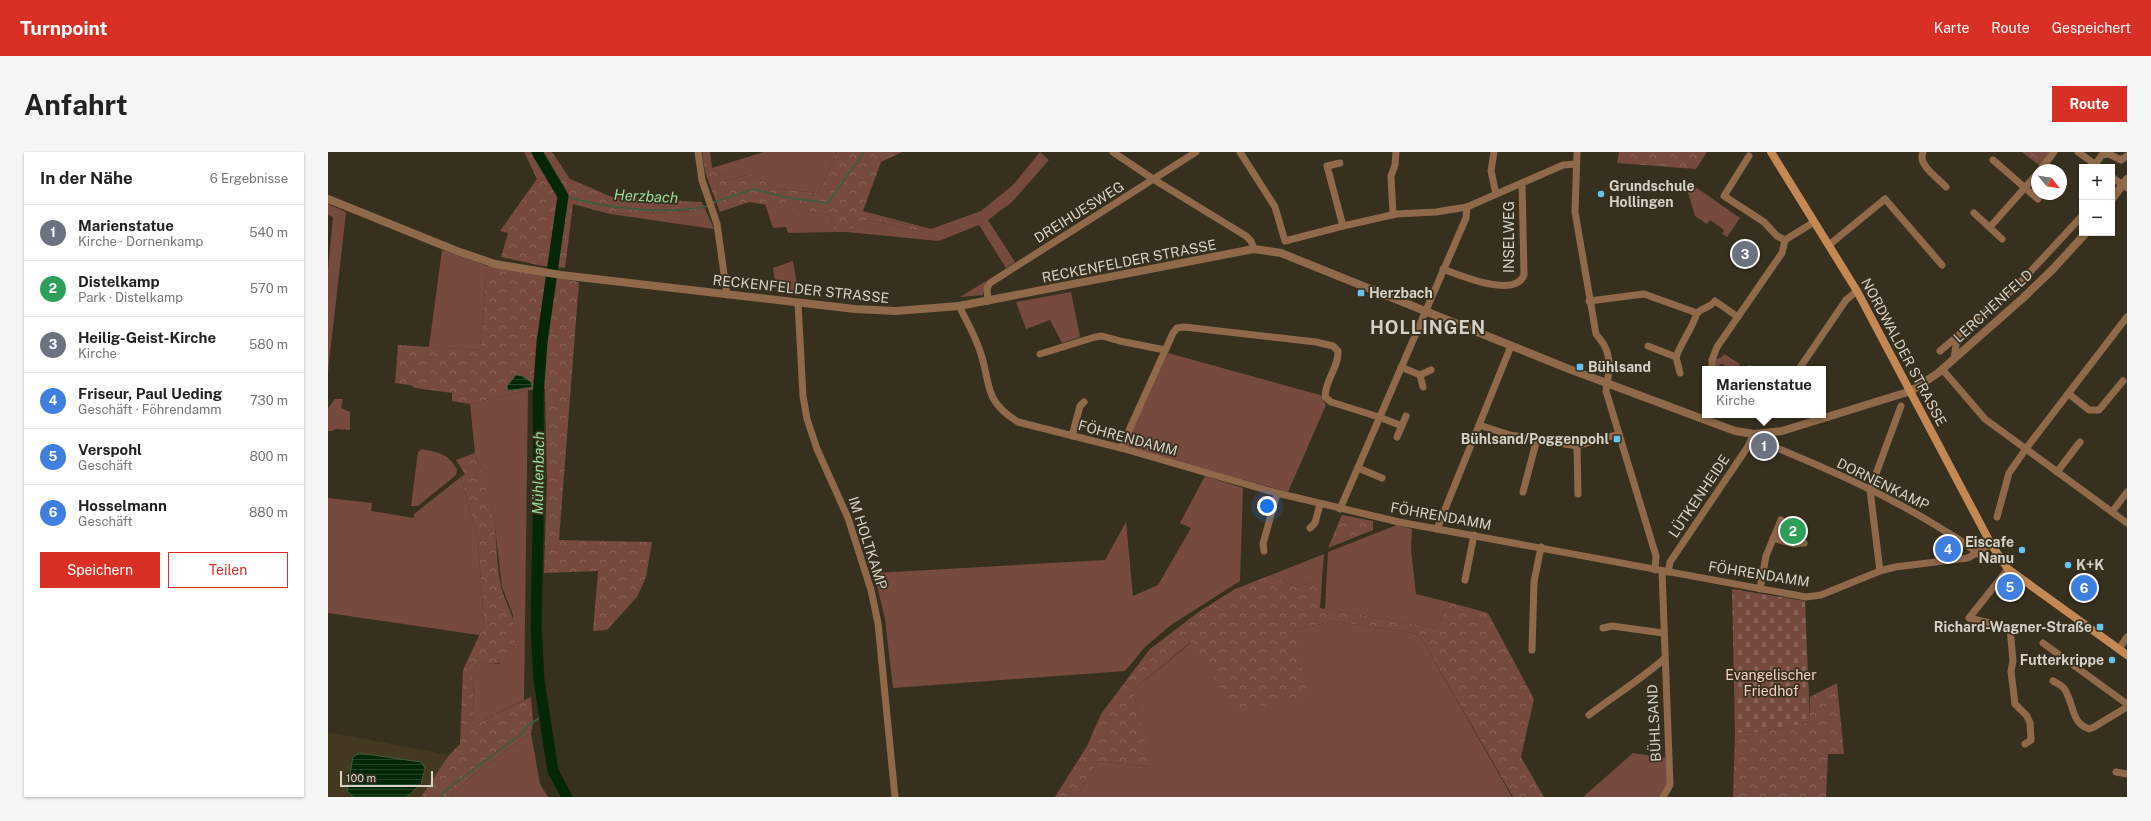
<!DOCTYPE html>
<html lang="de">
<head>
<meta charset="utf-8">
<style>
	:root { --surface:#fff; --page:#f6f6f6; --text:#222; --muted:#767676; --line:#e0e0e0; --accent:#d93025 }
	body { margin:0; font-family:"Public Sans",sans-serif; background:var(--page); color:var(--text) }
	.controls { position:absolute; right:12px; top:12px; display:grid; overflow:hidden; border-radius:0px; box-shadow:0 1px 3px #0004 }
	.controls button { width:36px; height:36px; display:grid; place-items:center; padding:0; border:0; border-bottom:1px solid var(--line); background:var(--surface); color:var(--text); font:20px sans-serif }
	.compass { position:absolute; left:1703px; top:12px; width:36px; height:36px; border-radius:50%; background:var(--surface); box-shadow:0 1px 3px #0004; rotate:120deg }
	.scale { position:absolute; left:12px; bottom:10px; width:93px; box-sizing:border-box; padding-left:4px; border:2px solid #d5d1c6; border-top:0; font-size:11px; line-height:14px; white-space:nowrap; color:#d5d1c6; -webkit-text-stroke:3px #37301e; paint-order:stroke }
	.you { position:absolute; left:939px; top:354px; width:14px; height:14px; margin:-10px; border:3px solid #fff; border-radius:50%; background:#1a73e8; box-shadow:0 0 0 6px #1a73e833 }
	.badge { display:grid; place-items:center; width:26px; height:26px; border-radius:50%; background:var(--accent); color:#fff; font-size:13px; font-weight:700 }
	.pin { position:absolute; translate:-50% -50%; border:2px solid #fff; box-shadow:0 1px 4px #0006 }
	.popup { position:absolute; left:1374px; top:214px; width:124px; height:52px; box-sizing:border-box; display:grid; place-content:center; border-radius:0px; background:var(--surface); filter:drop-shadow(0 1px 3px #0005); font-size:13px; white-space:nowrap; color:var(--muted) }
	.popup b { font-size:15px; color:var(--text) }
	.popup::after { content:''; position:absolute; left:50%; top:100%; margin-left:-8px; border:8px solid transparent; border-top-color:var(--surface) }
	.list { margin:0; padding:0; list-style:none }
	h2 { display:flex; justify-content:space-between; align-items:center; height:52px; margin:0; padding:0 16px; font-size:17px }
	h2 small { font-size:13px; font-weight:400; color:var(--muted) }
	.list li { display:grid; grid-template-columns:26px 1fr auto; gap:12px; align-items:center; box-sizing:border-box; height:56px; padding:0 16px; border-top:1px solid var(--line) }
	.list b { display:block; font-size:15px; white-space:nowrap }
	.list p { margin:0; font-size:13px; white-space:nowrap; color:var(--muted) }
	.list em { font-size:13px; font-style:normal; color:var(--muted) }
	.actions { display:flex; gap:8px; padding:12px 16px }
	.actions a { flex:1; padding:9px 0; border:1px solid var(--accent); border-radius:0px; text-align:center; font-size:14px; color:var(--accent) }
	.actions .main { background:var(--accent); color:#fff }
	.map { position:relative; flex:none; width:1799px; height:645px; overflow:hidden; border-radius:0px }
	header { display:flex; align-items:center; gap:24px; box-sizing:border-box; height:56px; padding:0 20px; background:var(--accent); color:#fff }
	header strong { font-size:19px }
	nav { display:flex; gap:22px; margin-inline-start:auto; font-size:14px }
	.intro { display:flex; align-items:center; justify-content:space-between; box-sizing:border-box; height:96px; padding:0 24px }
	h1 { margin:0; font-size:28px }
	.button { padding:10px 18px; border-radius:0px; background:var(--accent); color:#fff; font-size:14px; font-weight:700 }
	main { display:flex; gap:24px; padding:0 24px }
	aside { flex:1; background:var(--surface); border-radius:0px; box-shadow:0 1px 3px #0004 }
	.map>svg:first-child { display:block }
	.built { fill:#433921 }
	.grass { fill:#774a40 }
	.forest { fill:url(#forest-crowns) }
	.cemetery { fill:url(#cemetery-stones) }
	.water { fill:url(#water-rules); stroke:#435a40 }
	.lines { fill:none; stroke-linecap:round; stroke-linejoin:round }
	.stream { stroke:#435a40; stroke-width:2 }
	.river { stroke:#042707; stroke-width:11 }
	.minor { stroke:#8f694a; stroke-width:7 }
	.tertiary { stroke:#8f694a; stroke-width:8 }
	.secondary { stroke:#c48855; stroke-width:8 }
	.poi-dot { fill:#65c5ee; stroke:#37301e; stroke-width:1.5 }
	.labels { text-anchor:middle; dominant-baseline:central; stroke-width:3.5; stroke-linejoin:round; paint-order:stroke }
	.poi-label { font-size:14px; font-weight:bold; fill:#d5d1c6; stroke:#37301e; text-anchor:start }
	.street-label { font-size:14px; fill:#d5d1c6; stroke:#37301e }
	.park-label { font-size:14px; fill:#f6cec5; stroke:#37301e }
	.water-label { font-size:15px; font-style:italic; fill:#96da97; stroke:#37301e }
	.district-label { font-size:18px; font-weight:bold; letter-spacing:1px; fill:#d5d1c6; stroke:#37301e }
</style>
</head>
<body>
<header>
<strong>Turnpoint</strong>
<nav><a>Karte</a><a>Route</a><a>Gespeichert</a></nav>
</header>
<div class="intro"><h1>Anfahrt</h1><a class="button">Route</a></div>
<main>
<aside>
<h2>In der Nähe<small>6 Ergebnisse</small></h2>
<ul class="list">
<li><span class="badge" style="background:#6b7280">1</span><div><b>Marienstatue</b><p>Kirche · Dornenkamp</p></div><em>540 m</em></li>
<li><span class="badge" style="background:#2e9e5b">2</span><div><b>Distelkamp</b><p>Park · Distelkamp</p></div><em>570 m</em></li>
<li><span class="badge" style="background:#6b7280">3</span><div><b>Heilig-Geist-Kirche</b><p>Kirche</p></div><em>580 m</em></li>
<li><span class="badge" style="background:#3f7fe0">4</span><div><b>Friseur, Paul Ueding</b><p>Geschäft · Föhrendamm</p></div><em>730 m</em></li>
<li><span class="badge" style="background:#3f7fe0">5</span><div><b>Verspohl</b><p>Geschäft</p></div><em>800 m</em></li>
<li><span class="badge" style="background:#3f7fe0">6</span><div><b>Hosselmann</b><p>Geschäft</p></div><em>880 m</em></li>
</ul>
<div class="actions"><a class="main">Speichern</a><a>Teilen</a></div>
</aside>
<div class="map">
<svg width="1799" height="645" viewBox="0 0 1799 645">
	<defs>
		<pattern id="forest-crowns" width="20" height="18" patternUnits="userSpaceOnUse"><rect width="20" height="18" fill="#774a40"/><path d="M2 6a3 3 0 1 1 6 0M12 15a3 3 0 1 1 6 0" fill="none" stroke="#89635a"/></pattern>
		<pattern id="cemetery-stones" width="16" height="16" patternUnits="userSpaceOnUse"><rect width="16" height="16" fill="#774a40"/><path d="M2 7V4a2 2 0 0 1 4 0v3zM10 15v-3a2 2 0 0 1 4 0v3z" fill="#89635a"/></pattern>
		<pattern id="water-rules" width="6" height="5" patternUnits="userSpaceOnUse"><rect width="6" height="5" fill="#042707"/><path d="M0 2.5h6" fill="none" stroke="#28452a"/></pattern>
	</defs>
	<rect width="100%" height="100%" fill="#37301e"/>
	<!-- built -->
	<polygon class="built" points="0,580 121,603 93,645 0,645"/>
	<!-- grass -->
	<g class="grass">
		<polygon points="436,0 509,0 490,41 450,37 423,22 401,28 384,16"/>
		<polygon points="712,0 721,8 684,50 660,68 687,110 678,116 651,73 611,89 518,80 539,68 596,80 596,77 552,66 535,59 603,77 653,59 685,33"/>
		<polygon points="1356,27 1412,66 1399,85 1394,82 1396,78 1382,68 1379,72 1367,64"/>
		<polygon points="374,50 386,77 282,62 372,59"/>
		<polygon points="0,52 18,60 0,220 0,118 5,65 0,63"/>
		<polygon points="437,52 502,63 507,80 460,81 458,75 445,76"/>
		<polygon points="114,98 159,114 152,198 101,195"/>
		<polygon points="465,109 471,144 449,141 445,116"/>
		<polygon points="658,129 655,143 632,145"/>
		<polygon points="743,140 752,185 734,191 722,168 698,177 688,150"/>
		<polygon points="840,201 992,243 998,253 960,340 797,295"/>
		<polygon points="1396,202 1412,212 1409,217 1402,217 1394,212 1386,216 1385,208 1394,205"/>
		<polygon points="200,238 196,548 146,573 145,519 150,510 171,512 186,495 185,463 174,435 165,358 147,301 142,252"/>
		<polygon points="7,247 15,247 13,256 22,260 22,278 8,277 4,279 0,279 0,256"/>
		<path d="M 94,297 C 112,301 119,301 129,317 L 128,323 L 90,354 L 83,354 L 90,300 Z"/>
		<polygon points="877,324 915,336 912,429 843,473 817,495 797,519 565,536 557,467 546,421 777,408 798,370 805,444 830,433 863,376 852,371"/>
		<polygon points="133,325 150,388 156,473 151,483 0,461 0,346 44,351 43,359 86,366 86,362"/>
		<polygon points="1069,373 1084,377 1083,398 1088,442 1120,450 1109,476 997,457 1000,400"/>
		<polygon points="996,402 994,427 969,435 943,423"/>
		<polygon points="1006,469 1091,482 1184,645 748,645 771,609 822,615 805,538 864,490 966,478"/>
		<polygon points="203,581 212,632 220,645 122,645 143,625"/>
		<polygon points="1305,601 1338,606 1339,633 1331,645 1255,645"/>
	</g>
	<!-- forest -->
	<g class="forest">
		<polygon points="196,0 224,0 242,27 284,45 374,50 372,59 282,62 245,52 237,116 215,114 173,105 180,81 172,79 209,27"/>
		<polygon points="374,0 382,0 384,16 401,28 423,22 450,37 490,41 509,0 574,0 553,10 535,59 552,66 596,77 596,80 539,68 518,80 507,80 502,63 421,50 392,60 377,20"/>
		<polygon points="1291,0 1379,0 1368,17 1289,11"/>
		<polygon points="1694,0 1723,0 1712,14"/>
		<polygon points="159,114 251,130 231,388 324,390 318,425 309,445 279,478 265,479 270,419 216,421 219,326 217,237 200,238 142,252 124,249 124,241 87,236 82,233 67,231 70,193 152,198"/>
		<path d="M 147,301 C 153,320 161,340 165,359 C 169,384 168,411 173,435 C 178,454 194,476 185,496 C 177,515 168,512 150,510 L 145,519 L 146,573 L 203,545 L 205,571 L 203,581 L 143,625 L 122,645 L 93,645 L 121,603 L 132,592 L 135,518 L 156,473 L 150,388 L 133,325 L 137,322 L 128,308 Z"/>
		<polygon points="1014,363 1045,369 1045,378 1000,396"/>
		<polygon points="1456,373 1476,377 1478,382 1472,381 1465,388 1455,385 1452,382"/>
		<polygon points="943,423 969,435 994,427 992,456 1109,476 1120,450 1160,461 1206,547 1193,605 1216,645 1185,645 1091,482 1006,469 966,478 980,545 907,558 863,490 805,538 823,615 771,609 748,645 727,645 759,594 773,562 822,497 872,459 907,437"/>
		<polygon points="1509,531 1516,602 1500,602 1498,645 1405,645 1407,581 1435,580 1482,570 1482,545"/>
	</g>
	<!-- cemetery -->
	<polygon class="cemetery" points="1404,437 1477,449 1482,570 1435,580 1407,581"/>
	<!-- water -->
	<g class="water">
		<polygon points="188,223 194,224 203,230 204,235 180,239 179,234"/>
		<polygon points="31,601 93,610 97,616 93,632 79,645 25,645 19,639 25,605"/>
	</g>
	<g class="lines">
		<!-- stream -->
		<g class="stream">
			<path d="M 235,44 C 276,55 317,61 360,57 C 366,56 375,57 381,53"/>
			<polyline points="384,51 426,37 461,46 500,51 536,0"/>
			<polyline points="112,645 117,639 193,582 202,572 216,563"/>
		</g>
		<!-- river -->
		<polyline class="river" points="209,0 235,44 214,190 210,245 211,326 208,475 211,528 225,619 239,645"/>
		<!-- minor -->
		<g class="minor">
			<polyline points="370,0 374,28 389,72 399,143"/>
			<polyline points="785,0 825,27 918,84 923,89 926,97"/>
			<polyline points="912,0 947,55 957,89 1015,74 1068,62 1108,60 1139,55 1235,13 1248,12"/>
			<polyline points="1166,0 1163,19 1168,42"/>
			<path d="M 1249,0 L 1247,60 L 1268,182 C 1271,186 1275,190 1277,195 C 1284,208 1280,225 1278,239 L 1328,404 L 1327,418"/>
			<path d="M 1595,0 C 1589,13 1610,26 1618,35"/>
			<polyline points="1750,0 1771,15"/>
			<polyline points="1421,4 1396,44 1436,70 1449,84 1457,88"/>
			<polyline points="1665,8 1710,47"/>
			<polyline points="1012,11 999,14 1015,74"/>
			<polyline points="1765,15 1774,3 1781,2 1793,8 1799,4"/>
			<polyline points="1712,18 1726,0"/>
			<polyline points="1784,25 1799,36"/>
			<polyline points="1646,61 1674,87"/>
			<polyline points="1065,63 1063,24 1067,13 1068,0"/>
			<polyline points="1662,75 1709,22"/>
			<polyline points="1501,93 1557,47 1614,113"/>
			<path d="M 1115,117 C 1131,123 1187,147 1196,123 L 1194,31"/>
			<polyline points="660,149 659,136 662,131 868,0"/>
			<path d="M 1261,149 L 1316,142 L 1369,161 C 1375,155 1382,156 1387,149 L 1410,165"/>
			<polyline points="470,151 475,244 479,267 489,297 520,366 543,438 550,471 567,645"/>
			<path d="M 631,154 C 639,170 648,185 653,202 C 663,234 656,249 690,270 L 793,296 L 949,341 L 1071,370 L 1478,445 L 1493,443 L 1552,419 L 1567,415 L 1640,406 L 1663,392"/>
			<path d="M 1320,194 L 1348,205 C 1354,189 1364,177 1369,161"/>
			<polyline points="1612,199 1691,132 1754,64"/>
			<polyline points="712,202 767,185 774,184 792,189 837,198"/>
			<polyline points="1348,205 1352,221"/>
			<polyline points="1626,207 1629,186"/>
			<polyline points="1073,215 1092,223"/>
			<polyline points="1384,217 1384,208 1389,195 1454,101 1457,88 1486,70"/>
			<polyline points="1421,217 1422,217"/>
			<polyline points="1471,217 1518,148 1529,139"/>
			<polyline points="1614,217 1657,267 1799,371"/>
			<polyline points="1095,235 1092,223 1103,218"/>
			<polyline points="1741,242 1761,258 1771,258 1795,229"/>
			<polyline points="1151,273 1182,283 1249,294 1291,282"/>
			<polyline points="744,284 752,254 756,250"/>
			<polyline points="1069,285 1078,264"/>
			<polyline points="1249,294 1250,342"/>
			<path d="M 1444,294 C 1500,317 1557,342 1609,374 C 1623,383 1638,390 1650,402"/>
			<path d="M 793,296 L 845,181 L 849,176 L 856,175 L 988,190 L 1005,194 L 1010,199 C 1011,215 997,228 997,245 L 1003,250 L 1051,265 L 1074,274"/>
			<polyline points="1030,316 1054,326"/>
			<polyline points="1729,320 1752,290"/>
			<polyline points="1195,340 1209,287"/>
			<polyline points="1012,357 1138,66 1139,55"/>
			<polyline points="1784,360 1799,340"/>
			<polyline points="1669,365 1681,321 1697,298 1799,165"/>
			<polyline points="982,376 987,371 992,352"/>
			<polyline points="1109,377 1183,194"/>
			<polyline points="1445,386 1465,392 1476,391"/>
			<polyline points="936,399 935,392 949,341"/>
			<polyline points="1680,417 1641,466 1682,476 1685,509 1683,519 1687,552 1699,564 1702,571 1703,588 1697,592"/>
			<polyline points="1334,419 1342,633 1335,645"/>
			<polyline points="1552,419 1542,338 1573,254"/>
			<polyline points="1340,420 1342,410 1419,296 1426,282"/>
			<polyline points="1137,428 1146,383"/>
			<polyline points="1432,437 1438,404 1453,368"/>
			<polyline points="1275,476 1284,474 1335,481"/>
			<polyline points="1715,491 1799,552"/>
			<polyline points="1791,497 1799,485"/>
			<polyline points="1204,498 1206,430 1213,395"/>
			<path d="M 1725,529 C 1729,531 1735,534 1737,538 C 1746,552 1743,571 1761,577 L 1766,575 L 1799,555"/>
			<path d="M 1261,563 C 1286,544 1312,528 1336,507"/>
			<polyline points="1788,620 1799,622"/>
		</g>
		<!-- tertiary -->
		<g class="tertiary">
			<polyline points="0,47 129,99 167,112 233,123 527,157 568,159 631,154 926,97 953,101 1241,217 1407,279 1426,282 1454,279 1583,239 1610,221 1695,146 1725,117 1758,81"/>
			<polyline points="1784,47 1799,27"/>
		</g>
		<!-- secondary -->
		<polyline class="secondary" points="1443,0 1529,139 1663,392 1680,417 1799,503"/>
	</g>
	<!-- markers -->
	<g class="poi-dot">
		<circle cx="1273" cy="42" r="4"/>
		<rect x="1029" y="137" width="8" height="8" rx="2"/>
		<rect x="1248" y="211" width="8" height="8" rx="2"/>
		<rect x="1285" y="283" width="8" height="8" rx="2"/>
		<circle cx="1694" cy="398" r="4"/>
		<circle cx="1740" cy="413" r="4"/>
		<rect x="1768" y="471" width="8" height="8" rx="2"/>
		<circle cx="1784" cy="508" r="4"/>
	</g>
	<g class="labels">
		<!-- poi labels -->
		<g class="poi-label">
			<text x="1281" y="34">Grundschule<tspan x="1281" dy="16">Hollingen</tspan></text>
			<text x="1041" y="141">Herzbach</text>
			<text x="1260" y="215">Bühlsand</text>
			<text x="1281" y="287" text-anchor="end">Bühlsand/Poggenpohl</text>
			<text x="1686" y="390" text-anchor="end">Eiscafe<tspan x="1686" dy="16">Nanu</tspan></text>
			<text x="1748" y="413">K+K</text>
			<text x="1764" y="475" text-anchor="end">Richard-Wagner-Straße</text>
			<text x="1776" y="508" text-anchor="end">Futterkrippe</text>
		</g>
		<!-- street labels -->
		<g class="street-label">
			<text transform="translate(751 60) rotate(-32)">DREIHUESWEG</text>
			<text transform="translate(1181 85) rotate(-90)">INSELWEG</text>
			<text transform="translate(801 109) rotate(-11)">RECKENFELDER STRASSE</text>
			<text transform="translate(473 137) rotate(6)">RECKENFELDER STRASSE</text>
			<text transform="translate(1665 154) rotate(-42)">LERCHENFELD</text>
			<text transform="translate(1576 200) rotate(62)">NORDWALDER STRASSE</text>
			<text transform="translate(800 286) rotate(15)">FÖHRENDAMM</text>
			<text transform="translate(1555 332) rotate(26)">DORNENKAMP</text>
			<text transform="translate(1371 344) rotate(-56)">LÜTKENHEIDE</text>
			<text transform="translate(1113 364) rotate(10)">FÖHRENDAMM</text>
			<text transform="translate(540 391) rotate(72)">IM HOLTKAMP</text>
			<text transform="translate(1431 422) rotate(9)">FÖHRENDAMM</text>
			<text transform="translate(1326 571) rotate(-93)">BÜHLSAND</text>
		</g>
		<!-- park labels -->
		<g class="park-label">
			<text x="1443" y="523">Evangelischer<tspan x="1443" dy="16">Friedhof</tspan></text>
		</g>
		<!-- water labels -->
		<g class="water-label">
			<text transform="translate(318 44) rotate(3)">Herzbach</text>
			<text transform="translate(210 321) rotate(-89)">Mühlenbach</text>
		</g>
		<!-- district labels -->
		<g class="district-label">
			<text x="1100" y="175">HOLLINGEN</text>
		</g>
	</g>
</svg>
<div class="controls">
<button>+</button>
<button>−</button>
</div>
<svg class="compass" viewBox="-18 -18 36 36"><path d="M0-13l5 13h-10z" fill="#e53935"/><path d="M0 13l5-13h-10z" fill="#767676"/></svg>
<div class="scale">100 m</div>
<div class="you"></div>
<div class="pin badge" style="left:1436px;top:294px;background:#6b7280">1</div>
<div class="popup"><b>Marienstatue</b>Kirche</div>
<div class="pin badge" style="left:1465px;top:379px;background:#2e9e5b">2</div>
<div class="pin badge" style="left:1417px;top:102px;background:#6b7280">3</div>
<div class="pin badge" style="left:1620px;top:397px;background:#3f7fe0">4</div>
<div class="pin badge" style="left:1682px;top:435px;background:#3f7fe0">5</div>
<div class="pin badge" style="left:1756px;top:436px;background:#3f7fe0">6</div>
</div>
</main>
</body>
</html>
